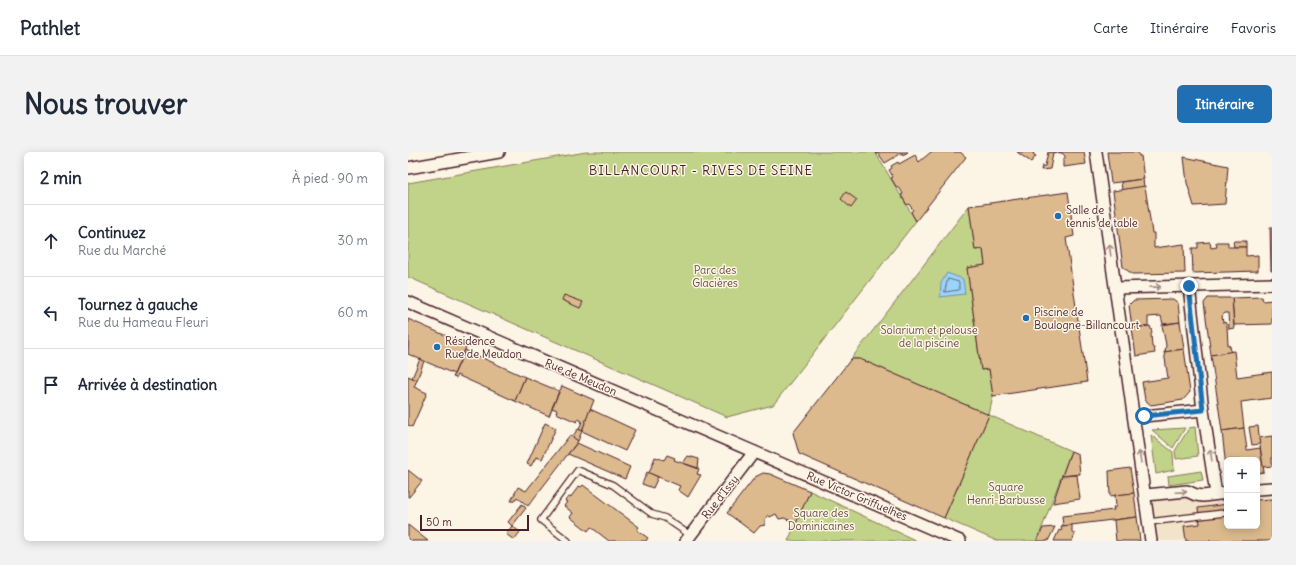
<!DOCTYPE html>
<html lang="fr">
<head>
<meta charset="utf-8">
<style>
	:root { --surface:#fff; --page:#f2f2f3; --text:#1f2937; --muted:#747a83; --line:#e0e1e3; --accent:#1f6fb2 }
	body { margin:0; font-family:Delius,sans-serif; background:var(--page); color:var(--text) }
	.controls { position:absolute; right:12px; bottom:12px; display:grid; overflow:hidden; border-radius:6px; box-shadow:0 2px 10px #0003 }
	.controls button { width:36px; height:36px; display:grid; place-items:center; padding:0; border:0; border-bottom:1px solid var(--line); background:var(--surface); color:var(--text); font:20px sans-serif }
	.scale { position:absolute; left:12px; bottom:10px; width:109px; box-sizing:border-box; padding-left:4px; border:2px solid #4a1f2b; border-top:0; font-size:11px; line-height:14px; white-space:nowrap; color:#4a1f2b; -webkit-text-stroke:3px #fcf5e5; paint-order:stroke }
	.stop { position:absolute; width:12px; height:12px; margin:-9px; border:3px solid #1f6fb2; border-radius:50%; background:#fff }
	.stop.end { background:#1f6fb2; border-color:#fff; box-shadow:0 1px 4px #0008 }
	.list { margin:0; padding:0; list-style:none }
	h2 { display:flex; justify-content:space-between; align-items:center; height:52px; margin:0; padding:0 16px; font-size:17px }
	h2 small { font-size:13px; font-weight:400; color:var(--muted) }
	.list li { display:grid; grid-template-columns:26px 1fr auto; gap:12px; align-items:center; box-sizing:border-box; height:72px; padding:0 16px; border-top:1px solid var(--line) }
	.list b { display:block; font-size:15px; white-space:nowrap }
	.list p { margin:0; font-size:13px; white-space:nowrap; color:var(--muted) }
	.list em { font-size:13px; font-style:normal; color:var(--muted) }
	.icon { flex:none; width:22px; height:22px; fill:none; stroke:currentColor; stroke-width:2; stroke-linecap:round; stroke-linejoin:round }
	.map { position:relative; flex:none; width:864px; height:389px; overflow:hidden; border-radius:6px }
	header { display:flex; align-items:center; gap:24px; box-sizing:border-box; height:56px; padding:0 20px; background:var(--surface); border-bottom:1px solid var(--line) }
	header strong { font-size:19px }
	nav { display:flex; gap:22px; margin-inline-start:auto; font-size:14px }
	.intro { display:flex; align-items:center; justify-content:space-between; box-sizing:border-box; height:96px; padding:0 24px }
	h1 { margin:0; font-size:28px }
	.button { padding:10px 18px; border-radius:6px; background:var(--accent); color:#fff; font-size:14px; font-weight:700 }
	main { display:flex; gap:24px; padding:0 24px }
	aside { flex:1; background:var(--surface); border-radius:6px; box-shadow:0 2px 10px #0003 }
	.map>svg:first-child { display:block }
	.built { fill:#f2e3cb }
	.green { fill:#c1d388; stroke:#86795a }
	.water { fill:#99d4fa; stroke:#798ca7 }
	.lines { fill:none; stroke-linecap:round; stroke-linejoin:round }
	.shore { stroke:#6a677e; stroke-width:1 }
	.building { fill:#dcba8e; stroke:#4a1f2b }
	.lane-casing { stroke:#4a1f2b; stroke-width:8 }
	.street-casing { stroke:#4a1f2b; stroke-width:14 }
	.lane { stroke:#fcf5e5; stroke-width:5.5 }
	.street { stroke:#fcf5e5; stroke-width:11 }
	.oneway { stroke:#a38a88 }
	.route { stroke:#1f6fb2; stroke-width:5 }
	.poi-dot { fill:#1f6fb2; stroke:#fcf5e5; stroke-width:1.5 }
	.labels { text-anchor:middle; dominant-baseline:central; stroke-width:3; stroke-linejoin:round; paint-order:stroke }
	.poi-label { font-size:11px; fill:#4a1f2b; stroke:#fcf5e5; text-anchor:start }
	.park-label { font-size:11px; fill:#684c42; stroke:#fcf5e5 }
	.street-label { font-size:11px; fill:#4a1f2b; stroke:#fcf5e5 }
	.quarter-label { font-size:13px; letter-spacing:1px; fill:#4a1f2b; stroke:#fcf5e5 }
</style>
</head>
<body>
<header>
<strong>Pathlet</strong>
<nav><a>Carte</a><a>Itinéraire</a><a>Favoris</a></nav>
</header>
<div class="intro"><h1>Nous trouver</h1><a class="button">Itinéraire</a></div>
<main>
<aside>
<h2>2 min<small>À pied · 90 m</small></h2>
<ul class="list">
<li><svg class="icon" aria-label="ahead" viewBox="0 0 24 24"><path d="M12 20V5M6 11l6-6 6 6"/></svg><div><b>Continuez</b><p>Rue du Marché</p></div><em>30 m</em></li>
<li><svg class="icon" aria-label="left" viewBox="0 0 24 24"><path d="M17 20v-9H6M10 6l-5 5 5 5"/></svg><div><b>Tournez à gauche</b><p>Rue du Hameau Fleuri</p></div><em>60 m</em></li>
<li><svg class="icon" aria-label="arrive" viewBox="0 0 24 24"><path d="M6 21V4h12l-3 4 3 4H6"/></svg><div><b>Arrivée à destination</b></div></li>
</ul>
</aside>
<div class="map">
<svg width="864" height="389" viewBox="0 0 864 389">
	<rect width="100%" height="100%" fill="#fcf5e5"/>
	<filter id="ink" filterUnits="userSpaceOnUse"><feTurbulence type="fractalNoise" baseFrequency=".025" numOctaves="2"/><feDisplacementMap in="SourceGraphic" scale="8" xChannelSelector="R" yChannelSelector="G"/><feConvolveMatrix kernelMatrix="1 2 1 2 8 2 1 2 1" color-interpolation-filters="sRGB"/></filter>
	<g filter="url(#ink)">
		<!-- built -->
		<polygon class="built" points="864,333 864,389 743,389 738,343 819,337 819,374 849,374 849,334"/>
		<!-- green -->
		<g class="green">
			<polygon points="178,0 467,0 508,69 365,253 319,265 0,125 0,31"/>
			<polygon points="561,54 567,98 575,97 577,113 559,116 573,218 581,217 585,244 581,263 663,299 629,389 589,389 536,366 581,263 452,207 443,207"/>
			<polygon points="787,275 790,304 768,307 767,299 781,276"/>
			<polygon points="777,276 765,296 744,278"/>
			<polygon points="743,283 765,300 766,318 748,322"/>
			<polygon points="793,319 795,328 761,333 760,324"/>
			<polygon points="402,339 509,389 380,389"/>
		</g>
		<!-- water -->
		<polygon class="water" points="539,121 555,127 557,142 532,145 533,131"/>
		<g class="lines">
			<!-- shore -->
			<polygon class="shore" points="540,127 551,130 551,138 537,140"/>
		</g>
		<!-- building -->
		<g class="building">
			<polygon points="467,0 500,0 495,3 494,1 477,11 470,1 468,2"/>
			<polygon points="523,0 552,0 558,5 508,69 503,60 505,58 501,52 499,53 493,43 495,42 491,35 489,36 483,26 485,25 481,18 484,16 483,14 490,10 491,12 507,3 511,10"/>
			<polygon points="609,0 626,0 625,2 628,4 623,10"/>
			<polygon points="640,0 645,1 642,17 633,18 634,14 637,14"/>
			<polygon points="645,0 676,0 678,12 655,15 655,7 657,6 657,4 654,1"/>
			<polygon points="699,0 730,0 731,4 733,4 736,27 703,31"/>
			<polygon points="776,5 820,14 817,52 786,54 779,31"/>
			<polygon points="735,27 736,35 714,38 713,30"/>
			<polygon points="737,34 744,81 746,81 746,96 776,92 777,121 724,122 715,115 705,39"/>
			<polygon points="438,40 449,48 443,56 433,47"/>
			<polygon points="660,40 666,84 658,86 679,230 585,244 581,217 573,218 559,116 577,113 575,97 567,98 561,54"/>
			<polygon points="862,75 864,75 864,119 863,119"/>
			<polygon points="825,89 838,89 838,95 826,95"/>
			<polygon points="802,90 803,96 809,95 808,90 820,90 820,95 838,95 838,104 850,103 850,119 785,121 784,96 790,96 790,91"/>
			<polygon points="156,143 175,150 172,156 154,148"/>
			<polygon points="854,145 855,149 864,148 864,172 826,173 824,146"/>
			<polygon points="800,146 824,146 826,176 821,177 820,161 817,161 814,164 815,171 817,170 819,174 820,193 822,194 823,200 803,203 796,151"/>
			<polygon points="765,147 770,151 772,170 755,172 753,164 740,165 740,174 724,176 721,153 726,148"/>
			<polygon points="0,167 59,193 46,222 0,202 1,185 0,184"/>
			<polygon points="772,170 776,197 757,200 758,193 754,173"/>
			<polygon points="742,174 744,180 743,182 744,195 746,196 747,201 728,204 724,176"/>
			<polygon points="776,197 782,240 775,248 743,253 737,248 734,230 760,226 756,200"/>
			<polygon points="57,198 117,225 107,249 49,223 48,226 45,225"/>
			<polygon points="826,199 829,225 864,220 864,246 833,250 836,276 814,279 803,203"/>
			<polygon points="12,207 16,209 9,228 4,226"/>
			<polygon points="443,207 452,207 581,263 536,366 391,302 385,281"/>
			<polygon points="0,224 9,228 6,235 19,241 4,275 0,273"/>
			<polygon points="117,225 151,239 141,264 107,249"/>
			<polygon points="154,234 186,248 174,279 171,278 174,269 170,267 169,270 148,261 149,258 144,256"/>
			<polygon points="182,257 227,278 217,299 174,279"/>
			<polygon points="137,271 148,276 134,307 128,305 123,314 119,312"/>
			<polygon points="850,274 852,292 844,293 841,275"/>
			<polygon points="836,276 839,298 852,296 856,320 849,321 849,308 819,308 818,316 814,279"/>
			<polygon points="170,277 174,279 170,289 164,285"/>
			<polygon points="162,283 170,289 120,354 109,345 106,349 103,349 110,335 118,339"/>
			<polygon points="864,284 864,314 855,315 851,286"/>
			<polygon points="169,291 222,315 217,327 160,302"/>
			<polygon points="663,299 670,302 672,322 654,324"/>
			<polygon points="259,303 267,306 266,308 291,317 289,322 293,323 280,345 270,338 272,334 241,321 247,305 256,308"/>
			<polygon points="280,304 291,307 290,316 275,311"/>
			<polygon points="722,316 726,341 702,344 701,319"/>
			<polygon points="0,318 14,329 1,345 0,345"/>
			<polygon points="239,320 250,325 245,336 234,332"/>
			<polygon points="355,321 362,322 402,339 388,371 376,366 371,367 368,362 362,365 360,363 357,367 357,373 352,374 346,381 319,361 347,325"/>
			<polygon points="669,323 672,347 645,351 654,324"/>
			<polygon points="175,333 231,375 229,378 240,386 238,389 201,389 183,375 180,379 162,365 165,361 156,354 159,350 157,349 160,345 162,346 171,334 173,335"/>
			<polygon points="726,341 729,365 655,374 654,364 706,358 705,355 708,355 707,343"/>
			<polygon points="864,347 864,389 778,389 776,374 792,372 790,356 819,352 819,374 849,374 849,348"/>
			<polygon points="114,352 118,356 104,374 100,370"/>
			<polygon points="729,365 732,389 708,389 706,368"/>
			<polygon points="0,373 20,389 0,389"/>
			<polygon points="664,373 664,380 667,382 664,389 646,389 651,378 653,379 654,377 653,374"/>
			<polygon points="104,374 112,380 106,388 98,382"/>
			<polygon points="647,375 640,389 629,389 635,376"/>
		</g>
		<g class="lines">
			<defs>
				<g id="lane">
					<polyline points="741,370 816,361"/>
					<polyline points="160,389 133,368 170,318 205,333 244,362 257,366 282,383"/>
				</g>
				<g id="street">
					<polyline points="688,0 743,389"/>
					<polyline points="0,16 91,0"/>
					<polyline points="781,134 795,258 808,342"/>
					<polyline points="708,136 864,132"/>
					<polyline points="0,150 552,389"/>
					<polyline points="726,265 795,258"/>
					<polyline points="849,337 864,336"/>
					<polyline points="738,343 779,339 788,343 795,344 819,341"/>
					<polyline points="278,389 346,300"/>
				</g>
			</defs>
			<!-- lane casing -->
			<use href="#lane" class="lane-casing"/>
			<!-- street casing -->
			<use href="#street" class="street-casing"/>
			<!-- lane -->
			<use href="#lane" class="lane"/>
			<!-- street -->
			<use href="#street" class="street"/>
		</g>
		<!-- one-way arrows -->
		<defs><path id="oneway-shaft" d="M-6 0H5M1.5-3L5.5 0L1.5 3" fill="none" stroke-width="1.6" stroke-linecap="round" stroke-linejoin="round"/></defs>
		<g class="oneway">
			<use href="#oneway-shaft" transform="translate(702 98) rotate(-98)"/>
			<use href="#oneway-shaft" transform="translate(747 135) rotate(-2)"/>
			<use href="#oneway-shaft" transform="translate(803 303) rotate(-99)"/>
			<use href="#oneway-shaft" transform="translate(732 305) rotate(-99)"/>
			<use href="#oneway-shaft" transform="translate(773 340) rotate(-2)"/>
		</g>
	</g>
	<g class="lines" filter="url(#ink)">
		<!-- route -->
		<polyline class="route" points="736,264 795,258 781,134"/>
	</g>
	<!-- markers -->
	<g class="poi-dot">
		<circle cx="650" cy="64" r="4"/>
		<circle cx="618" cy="166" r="4"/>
		<circle cx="29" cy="195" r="4"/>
	</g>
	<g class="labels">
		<!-- poi labels -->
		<g class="poi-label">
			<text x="658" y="58">Salle de<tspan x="658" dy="13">tennis de table</tspan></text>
			<text x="626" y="160">Piscine de<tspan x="626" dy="13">Boulogne-Billancourt</tspan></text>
			<text x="37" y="189">Résidence<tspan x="37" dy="13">Rue de Meudon</tspan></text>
		</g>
		<!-- park labels -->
		<g class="park-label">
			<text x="307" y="118">Parc des<tspan x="307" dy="13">Glacières</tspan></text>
			<text x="521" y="178">Solarium et pelouse<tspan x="521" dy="13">de la piscine</tspan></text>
			<text x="598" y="335">Square<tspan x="598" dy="13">Henri-Barbusse</tspan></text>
			<text x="413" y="361">Square des<tspan x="413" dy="13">Dominicaines</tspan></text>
		</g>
		<!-- street labels -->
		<g class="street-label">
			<text transform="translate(173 225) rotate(23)">Rue de Meudon</text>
			<text transform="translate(449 344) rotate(23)">Rue Victor Griffuelhes</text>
			<text transform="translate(312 345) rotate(-52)">Rue d'Issy</text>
		</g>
		<!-- quarter labels -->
		<g class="quarter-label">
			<text x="293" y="18">BILLANCOURT - RIVES DE SEINE</text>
		</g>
	</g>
</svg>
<div class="controls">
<button>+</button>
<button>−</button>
</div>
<div class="scale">50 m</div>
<div class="stop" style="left:736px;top:264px"></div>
<div class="stop end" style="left:781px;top:134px"></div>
</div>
</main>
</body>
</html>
